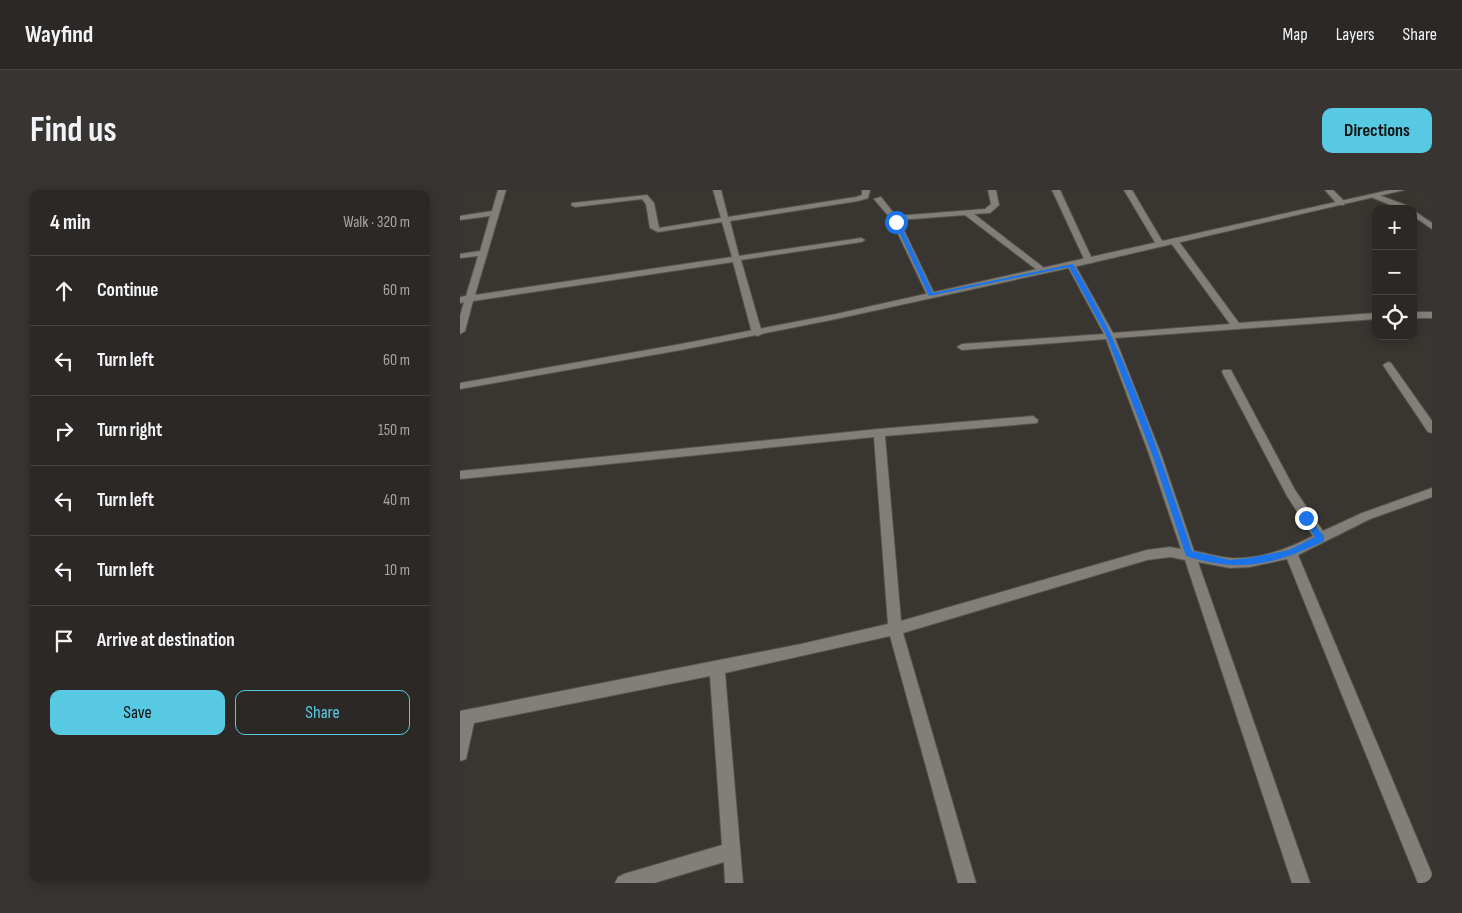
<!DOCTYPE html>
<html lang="en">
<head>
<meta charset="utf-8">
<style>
	:root { --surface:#2b2825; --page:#373432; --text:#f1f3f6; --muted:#a6a6a7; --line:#474442; --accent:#58c9e3 }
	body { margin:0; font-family:"Sofia Sans Condensed",sans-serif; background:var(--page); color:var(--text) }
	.controls { position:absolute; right:15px; top:15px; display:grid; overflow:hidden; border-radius:10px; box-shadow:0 2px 12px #0003 }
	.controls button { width:45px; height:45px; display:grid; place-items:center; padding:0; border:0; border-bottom:1px solid var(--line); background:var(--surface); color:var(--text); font:25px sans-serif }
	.stop { position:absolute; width:15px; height:15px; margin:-11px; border:4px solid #1a73e8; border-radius:50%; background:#fff }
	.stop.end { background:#1a73e8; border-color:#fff; box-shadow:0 1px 5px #0008 }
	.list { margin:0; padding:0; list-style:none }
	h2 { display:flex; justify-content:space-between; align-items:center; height:65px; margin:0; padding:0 20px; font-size:21px }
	h2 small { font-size:16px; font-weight:400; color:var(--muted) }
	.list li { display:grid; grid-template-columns:32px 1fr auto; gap:15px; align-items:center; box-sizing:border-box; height:70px; padding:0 20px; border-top:1px solid var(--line) }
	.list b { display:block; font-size:19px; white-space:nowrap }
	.list em { font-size:16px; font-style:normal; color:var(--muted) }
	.actions { display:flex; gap:10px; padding:15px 20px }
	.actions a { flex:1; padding:11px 0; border:1px solid var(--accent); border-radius:10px; text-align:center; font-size:18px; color:var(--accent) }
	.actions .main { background:var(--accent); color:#111 }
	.icon { flex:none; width:28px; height:28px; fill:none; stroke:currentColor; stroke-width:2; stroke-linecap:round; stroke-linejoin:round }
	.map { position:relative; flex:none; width:972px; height:693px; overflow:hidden; border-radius:10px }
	header { display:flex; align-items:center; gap:30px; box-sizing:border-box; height:70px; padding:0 25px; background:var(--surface); border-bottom:1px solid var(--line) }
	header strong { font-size:24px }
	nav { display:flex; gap:28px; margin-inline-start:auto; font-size:18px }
	.intro { display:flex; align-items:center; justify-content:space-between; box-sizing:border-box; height:120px; padding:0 30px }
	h1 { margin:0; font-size:35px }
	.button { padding:12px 22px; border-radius:10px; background:var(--accent); color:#111; font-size:18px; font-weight:700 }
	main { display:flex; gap:30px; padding:0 30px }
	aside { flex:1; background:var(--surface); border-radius:10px; box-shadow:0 2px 12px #0003 }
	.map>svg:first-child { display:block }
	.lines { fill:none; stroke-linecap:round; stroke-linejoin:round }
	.street-casing { stroke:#55534e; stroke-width:2 }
	.secondary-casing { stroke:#55534e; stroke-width:2 }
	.street { fill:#827e78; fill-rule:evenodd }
	.secondary { fill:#827e78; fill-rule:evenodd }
	.route { fill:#1a73e8 }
</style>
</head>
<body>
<header>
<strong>Wayfind</strong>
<nav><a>Map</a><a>Layers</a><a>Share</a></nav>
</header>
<div class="intro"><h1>Find us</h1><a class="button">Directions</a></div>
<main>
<aside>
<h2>4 min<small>Walk · 320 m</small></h2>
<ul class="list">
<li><svg class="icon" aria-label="ahead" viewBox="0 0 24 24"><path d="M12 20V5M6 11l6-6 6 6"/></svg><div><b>Continue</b></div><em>60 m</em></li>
<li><svg class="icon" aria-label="left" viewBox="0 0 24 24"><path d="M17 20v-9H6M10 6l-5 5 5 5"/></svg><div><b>Turn left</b></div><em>60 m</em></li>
<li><svg class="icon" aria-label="right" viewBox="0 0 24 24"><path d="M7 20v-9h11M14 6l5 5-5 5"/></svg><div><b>Turn right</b></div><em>150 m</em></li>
<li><svg class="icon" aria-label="left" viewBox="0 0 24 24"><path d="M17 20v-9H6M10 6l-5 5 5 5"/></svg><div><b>Turn left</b></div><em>40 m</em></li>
<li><svg class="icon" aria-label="left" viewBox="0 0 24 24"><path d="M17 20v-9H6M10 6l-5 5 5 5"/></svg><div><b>Turn left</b></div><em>10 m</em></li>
<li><svg class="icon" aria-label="arrive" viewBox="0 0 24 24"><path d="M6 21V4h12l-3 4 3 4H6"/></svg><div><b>Arrive at destination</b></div></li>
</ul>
<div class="actions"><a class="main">Save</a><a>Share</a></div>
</aside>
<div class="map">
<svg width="972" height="693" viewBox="0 0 972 693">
	<rect width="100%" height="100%" fill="#393631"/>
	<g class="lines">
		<defs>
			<g id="street">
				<polygon points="38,0 46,0 15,105 272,67 262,32 198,42 190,38 186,14 182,9 115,17 111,15 112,13 187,5 194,13 199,38 261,28 253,0 261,0 268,27 396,7 402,5 402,0 410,0 408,8 398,11 270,31 279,66 401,48 405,50 401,52 281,70 302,143 300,145 297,146 292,143 273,72 13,111 5,141 0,144 0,126 4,112 0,113 0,107 6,106 18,66 0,68 0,64 20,61 30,26 0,30 0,26 32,21"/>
				<polygon points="528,0 536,0 539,15 530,23 514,24 588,81 581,83 505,25 439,30 475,105 468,107 431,29 414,9 421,7 436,26 525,19 531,14"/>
				<polygon points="592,0 600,0 633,71 632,73 625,71"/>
				<polygon points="664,0 672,0 704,54 703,56 696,54"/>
				<polygon points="865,0 873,0 884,11 884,15 878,15"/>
				<polygon points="916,4 951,17 952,19 941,19 913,8 912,6"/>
				<polygon points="953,20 972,33 972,39 953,26"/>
				<path d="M 711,49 L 717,49 L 779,133 L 916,123 L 916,129 L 655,148 L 701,264 L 734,361 C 746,363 758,367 770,368 C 798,370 828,359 853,346 L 827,306 L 762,182 L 763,180 L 771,180 L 772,182 L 835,300 L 863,341 L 902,323 L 972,298 L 972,307 L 910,329 L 838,365 L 972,684 L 972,693 L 958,693 L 827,369 L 790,377 L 770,378 L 738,372 L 850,693 L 832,693 L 725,370 L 710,367 L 687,370 L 443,443 L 516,693 L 498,693 L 430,446 L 265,483 L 283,693 L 265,693 L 264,672 L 194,693 L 155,693 L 158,687 L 164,684 L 262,655 L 250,486 L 14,533 L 6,569 L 0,571 L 0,521 L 341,454 L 428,434 L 414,247 L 0,289 L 0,281 L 419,239 L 573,226 L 578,230 L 577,233 L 425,246 L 441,431 L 687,360 L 710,357 L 721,359 L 689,264 L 646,149 L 502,160 L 497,157 L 502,154 L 644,144 L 607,75 L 611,73 L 615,75 L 653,143 L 770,134 L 711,53 Z"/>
				<rect x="953" y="122" width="19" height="6"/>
				<polygon points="928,172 931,173 972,231 972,243 968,242 923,175"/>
			</g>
			<polygon id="secondary" points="930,0 944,0 618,76 376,129 221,160 0,199 0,193 221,154 376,124"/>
		</defs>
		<!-- street casing -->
		<use href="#street" class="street-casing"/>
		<!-- secondary casing -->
		<use href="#secondary" class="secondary-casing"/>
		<!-- street -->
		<use href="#street" class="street"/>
		<!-- secondary -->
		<use href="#secondary" class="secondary"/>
	</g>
	<!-- route -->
	<path class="route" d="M 434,31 L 439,32 L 473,103 L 613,74 C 667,163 699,263 732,361 L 770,370 L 790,368 L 829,360 L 855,347 L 842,328 L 846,325 L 864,346 L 864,351 C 814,375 779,383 726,366 L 692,264 L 646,145 L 609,77 L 469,106 Z"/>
</svg>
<div class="controls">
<button>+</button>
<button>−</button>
<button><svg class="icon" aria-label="locate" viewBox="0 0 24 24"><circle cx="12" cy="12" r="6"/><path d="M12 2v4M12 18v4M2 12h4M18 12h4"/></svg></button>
</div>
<div class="stop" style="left:436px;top:32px"></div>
<div class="stop end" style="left:846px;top:328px"></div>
</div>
</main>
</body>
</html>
